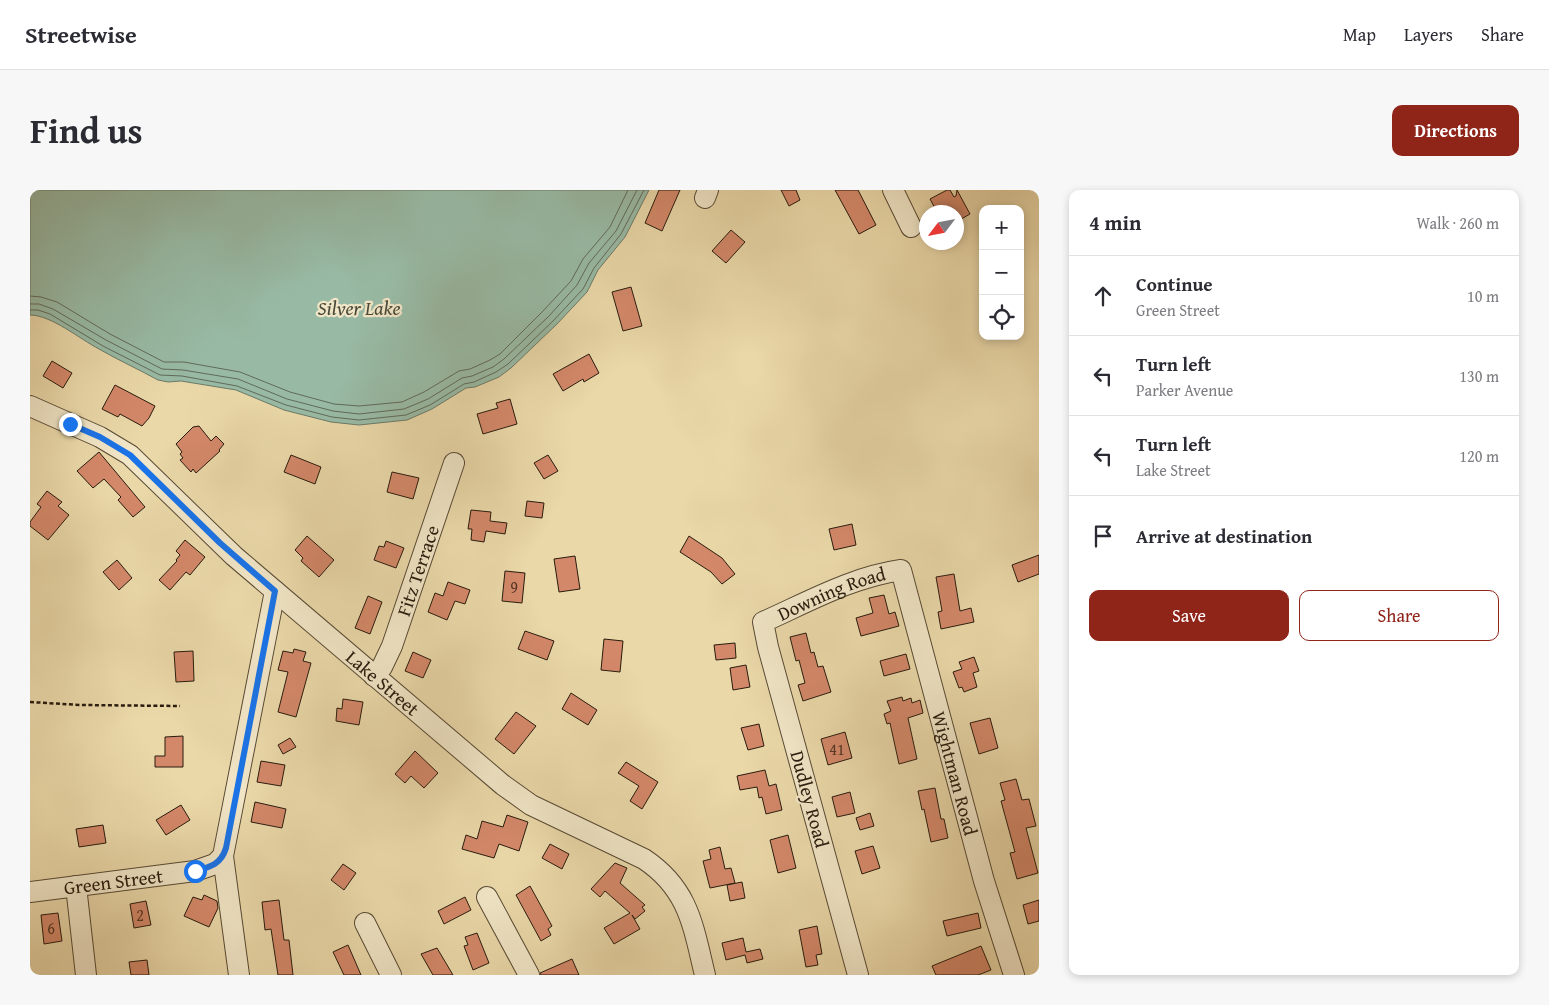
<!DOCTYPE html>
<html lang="en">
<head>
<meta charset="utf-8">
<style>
	:root { --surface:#fff; --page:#f7f7f7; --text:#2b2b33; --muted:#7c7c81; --line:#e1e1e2; --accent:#8f2418 }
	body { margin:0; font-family:"Gentium Book Plus",serif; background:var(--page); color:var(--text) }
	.controls { position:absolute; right:15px; top:15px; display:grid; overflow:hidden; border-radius:10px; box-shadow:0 2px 8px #0003 }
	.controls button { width:45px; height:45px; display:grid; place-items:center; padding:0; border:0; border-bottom:1px solid var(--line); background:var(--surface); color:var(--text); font:25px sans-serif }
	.compass { position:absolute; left:889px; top:15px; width:45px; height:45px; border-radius:50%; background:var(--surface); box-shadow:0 2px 8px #0003; rotate:238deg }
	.stop { position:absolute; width:15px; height:15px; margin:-11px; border:4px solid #1a73e8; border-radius:50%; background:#fff }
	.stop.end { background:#1a73e8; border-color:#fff; box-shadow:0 1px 5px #0008 }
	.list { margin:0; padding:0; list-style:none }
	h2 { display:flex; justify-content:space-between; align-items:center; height:65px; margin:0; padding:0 20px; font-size:21px }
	h2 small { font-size:16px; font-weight:400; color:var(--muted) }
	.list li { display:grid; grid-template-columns:32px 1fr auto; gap:15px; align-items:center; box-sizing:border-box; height:80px; padding:0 20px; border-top:1px solid var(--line) }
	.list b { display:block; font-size:19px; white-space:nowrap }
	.list p { margin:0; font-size:16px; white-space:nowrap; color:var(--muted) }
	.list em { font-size:16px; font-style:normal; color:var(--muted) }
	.actions { display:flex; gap:10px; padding:15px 20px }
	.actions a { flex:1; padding:11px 0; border:1px solid var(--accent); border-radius:10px; text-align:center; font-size:18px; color:var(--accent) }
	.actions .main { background:var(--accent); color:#fff }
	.icon { flex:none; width:28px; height:28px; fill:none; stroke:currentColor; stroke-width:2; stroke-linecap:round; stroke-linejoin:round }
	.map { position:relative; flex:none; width:1009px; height:785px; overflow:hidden; border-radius:10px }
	header { display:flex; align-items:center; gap:30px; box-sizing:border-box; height:70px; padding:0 25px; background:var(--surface); border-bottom:1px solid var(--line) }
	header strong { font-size:24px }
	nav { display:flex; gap:28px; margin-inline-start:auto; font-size:18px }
	.intro { display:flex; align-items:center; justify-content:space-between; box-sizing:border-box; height:120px; padding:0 30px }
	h1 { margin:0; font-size:35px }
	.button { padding:12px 22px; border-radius:10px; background:var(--accent); color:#fff; font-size:18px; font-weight:700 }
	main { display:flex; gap:30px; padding:0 30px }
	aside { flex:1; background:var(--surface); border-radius:10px; box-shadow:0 2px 8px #0003 }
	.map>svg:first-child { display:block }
	.water { fill:#98baa5; stroke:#6b7a68 }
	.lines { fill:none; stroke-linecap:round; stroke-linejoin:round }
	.shore { stroke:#606a59; stroke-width:1 }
	.building { fill:#d38869; stroke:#281b0d }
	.minor-casing { stroke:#584a34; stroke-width:22 }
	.path { stroke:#281b0d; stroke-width:2.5; stroke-dasharray:4 2.5; stroke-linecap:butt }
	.minor { stroke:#f1e6c7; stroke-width:20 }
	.route { stroke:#1a73e8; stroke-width:6 }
	.labels { text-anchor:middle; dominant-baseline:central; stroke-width:4.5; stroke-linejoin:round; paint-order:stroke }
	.number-label { font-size:16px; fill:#533624 }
	.street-label { font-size:19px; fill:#281b0d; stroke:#f1e6c7 }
	.water-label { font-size:20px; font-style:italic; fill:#4a4b3b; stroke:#f1e6c7 }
</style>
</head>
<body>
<header>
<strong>Streetwise</strong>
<nav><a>Map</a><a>Layers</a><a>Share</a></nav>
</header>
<div class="intro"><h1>Find us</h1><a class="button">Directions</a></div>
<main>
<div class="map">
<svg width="1009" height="785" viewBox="0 0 1009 785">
	<rect width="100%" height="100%" fill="#ead8a9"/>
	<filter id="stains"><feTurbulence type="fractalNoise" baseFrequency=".004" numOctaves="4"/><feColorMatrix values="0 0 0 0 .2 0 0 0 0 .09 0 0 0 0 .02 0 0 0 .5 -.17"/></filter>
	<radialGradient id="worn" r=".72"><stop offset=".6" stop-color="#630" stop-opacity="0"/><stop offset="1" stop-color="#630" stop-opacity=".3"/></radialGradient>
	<!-- water -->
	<path class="water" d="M 0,0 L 619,0 L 595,47 L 568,80 L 557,102 L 527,134 L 481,178 L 469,187 L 445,197 L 436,198 L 402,219 L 377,230 L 329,235 L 301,232 L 254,220 L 206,200 L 151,191 L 138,192 L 128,190 C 108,179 88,170 69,159 C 50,149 21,125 0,125 Z"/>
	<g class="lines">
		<!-- shore -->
		<g class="shore">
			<polyline points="0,106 11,107 27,112 80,144 134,172 154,172 210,182 260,202 304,214 329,216 372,212 394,202 429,181 440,179 460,170 470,164 513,121 541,91 553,69 580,37 598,0"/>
			<polyline points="0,114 9,114 23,119 76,150 132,179 153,180 208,189 257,209 303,221 329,224 374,219 398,209 432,188 442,186 463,177 474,169 519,126 547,95 559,73 586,41 607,0"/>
			<polyline points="0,120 8,120 20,124 73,156 130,185 152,186 207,196 256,215 302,227 329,230 376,225 400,215 434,194 444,192 466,182 478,174 523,131 553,99 564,78 591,44 614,0"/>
		</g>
	</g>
	<!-- building -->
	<g class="building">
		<polygon points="629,0 650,0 632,41 615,33"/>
		<polygon points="751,0 766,0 770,10 759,16"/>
		<polygon points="805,0 828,0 846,35 829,44"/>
		<polygon points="917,0 920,0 924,7 926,6 927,0 940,24 926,32 926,22 907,22 900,9"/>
		<polygon points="701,40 715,52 696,73 682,61"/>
		<polygon points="601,97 612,136 593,141 582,102"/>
		<polygon points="559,164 569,183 554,192 553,189 533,201 523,184"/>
		<polygon points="22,171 42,183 33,198 13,186"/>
		<polygon points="85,195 125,216 119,228 112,236 90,224 88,227 72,219"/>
		<polygon points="480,209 487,234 453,244 447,224 468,218 466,213"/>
		<polygon points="169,236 181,251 186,246 194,254 189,260 190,261 166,283 163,279 161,282 150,270 153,268 150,264 152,262 146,254 163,237"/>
		<polygon points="69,262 115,317 103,327 88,310 91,307 74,289 63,298 47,281"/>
		<polygon points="261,265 291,277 285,294 254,282"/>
		<polygon points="518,265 528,281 514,289 504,273"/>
		<polygon points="362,282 389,288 383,309 357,302"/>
		<polygon points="17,301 32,312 28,316 39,325 18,350 0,336 0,332 11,317 7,314"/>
		<polygon points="497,311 514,313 512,328 495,326"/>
		<polygon points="441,320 461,322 460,331 477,333 475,344 456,341 454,352 441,350 442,339 438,339"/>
		<polygon points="822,334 826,355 804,360 799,339"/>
		<polygon points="277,346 304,370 289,387 271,371 273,368 265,360"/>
		<polygon points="659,346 692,368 705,384 692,394 681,382 650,362"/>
		<polygon points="155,350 175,367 160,385 156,382 140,400 129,390 147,371 146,370 150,365 146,361"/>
		<polygon points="356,351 374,358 366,378 344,370 349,356 354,357"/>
		<polygon points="1009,365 1009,384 988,392 982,375"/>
		<polygon points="545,366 550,399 529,402 524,369"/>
		<polygon points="87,370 102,388 89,400 73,382"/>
		<polygon points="475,381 495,383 492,413 472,411"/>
		<polygon points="924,384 930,421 941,418 944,432 911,439 908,422 912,421 906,387"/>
		<polygon points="418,392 440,400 435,414 425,411 417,430 398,422 405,403 413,406"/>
		<polygon points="854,405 859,424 865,422 869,436 831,446 826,428 843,423 839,408"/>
		<polygon points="338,406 352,412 340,444 325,438"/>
		<polygon points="495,441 524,451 517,470 488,459"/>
		<polygon points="776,443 781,463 784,462 788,477 793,476 801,502 773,511 768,495 775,493 769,470 766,471 760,447"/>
		<polygon points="574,449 593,451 590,482 571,480"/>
		<polygon points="705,453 706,468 686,470 684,455"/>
		<polygon points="264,459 276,462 273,471 281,473 266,527 248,522 258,482 248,480 253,461 263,463"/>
		<polygon points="163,461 164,491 146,492 144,462"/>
		<polygon points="383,462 401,470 393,488 375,481"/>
		<polygon points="876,464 880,479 854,486 850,471"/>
		<polygon points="944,467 949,481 943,483 947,497 934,502 932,497 929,498 923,482 932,479 929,472"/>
		<polygon points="716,475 720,497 703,500 700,478"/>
		<polygon points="541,503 567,520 558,535 532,519"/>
		<polygon points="872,507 873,511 881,508 882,513 890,510 893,523 878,528 887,569 869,574 860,533 857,534 854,524 861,521 857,511"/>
		<polygon points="313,509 333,512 329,535 306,531 307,518 312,519"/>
		<polygon points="486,522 506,536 484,564 465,549"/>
		<polygon points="960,528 968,558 949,564 940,533"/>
		<polygon points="729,534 734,556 718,560 711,538"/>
		<polygon points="815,542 822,568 798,575 791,549"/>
		<polygon points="153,546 153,577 125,577 125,566 135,566 135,547"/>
		<polygon points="260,548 266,557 253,564 248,555"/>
		<polygon points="385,561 408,583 394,598 381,586 375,593 365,584"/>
		<polygon points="231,571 255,575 251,596 227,592"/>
		<polygon points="596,572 628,592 612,619 600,611 609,596 588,583"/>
		<polygon points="735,580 739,596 746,594 752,620 736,624 732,607 729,608 727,597 710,600 707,586"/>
		<polygon points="986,589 992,610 999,609 1006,636 996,638 1008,683 987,689 980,663 985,662 971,611 975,610 970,593"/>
		<polygon points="905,598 911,629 914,629 918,648 901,652 894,619 892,620 888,601"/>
		<polygon points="820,602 825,623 807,627 802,607"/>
		<polygon points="225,612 256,619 252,638 221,632"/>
		<polygon points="151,615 160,630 136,645 126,630"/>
		<polygon points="840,623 844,636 830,640 826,628"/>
		<polygon points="477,625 498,632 489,661 469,654 464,668 432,659 436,645 447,649 452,631 473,637"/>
		<polygon points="73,635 76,653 49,657 46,639"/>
		<polygon points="758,645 766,678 748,683 740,650"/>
		<polygon points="520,654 539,664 532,679 512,668"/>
		<polygon points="843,656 850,678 832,684 825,661"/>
		<polygon points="690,657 695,679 701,678 705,693 680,698 673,671 681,669 679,660"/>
		<polygon points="585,673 597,678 590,693 615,715 612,717 615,721 605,729 602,725 610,739 584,754 574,738 600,723 575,701 570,707 561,699"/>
		<polygon points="313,674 326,683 314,700 301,690"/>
		<polygon points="712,692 715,708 700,711 697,695"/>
		<polygon points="500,696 522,736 518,739 521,745 511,751 486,705"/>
		<polygon points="174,705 187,711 188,718 179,737 154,726 163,707 172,710"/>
		<polygon points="435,707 441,720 414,734 408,721"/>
		<polygon points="249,710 254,750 259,750 263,785 248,785 241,739 235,740 232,712"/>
		<polygon points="1009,710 1009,731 998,734 993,715"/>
		<polygon points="116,711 121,735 104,738 100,714"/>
		<polygon points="28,723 32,751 14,754 11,725"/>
		<polygon points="948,723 951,738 917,746 913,731"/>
		<polygon points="787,736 792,764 786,765 788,775 776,777 769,740"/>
		<polygon points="447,743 459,773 443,780 434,756 438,755 435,747"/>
		<polygon points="713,748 716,762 730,759 733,769 717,773 715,765 696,770 692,753"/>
		<polygon points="318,755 331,785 314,785 303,762"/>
		<polygon points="951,756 961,780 948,785 906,785 902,776"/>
		<polygon points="407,758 423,785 403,785 391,764"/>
		<polygon points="542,769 549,785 511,785 510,783"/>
		<polygon points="117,770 119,785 101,785 99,772"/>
	</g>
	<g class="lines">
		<defs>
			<g id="minor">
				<polyline points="863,0 881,37"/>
				<polyline points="675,8 678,0"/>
				<path id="s1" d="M 0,216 L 70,247 L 100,265 L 204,366 L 473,595 L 501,615 L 614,669 C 659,699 663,736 675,785"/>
				<path id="s2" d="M 344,486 L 352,477 L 362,456 L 424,273"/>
				<polyline points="46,696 56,785"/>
				<path id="s3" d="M 0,702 L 165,681 L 185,674 L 193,666"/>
				<polyline points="457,707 499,785"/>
				<polyline points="335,733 361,785"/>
				<polyline points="209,785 193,666 245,401"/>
				<path id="s4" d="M 828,785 L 738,457 L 733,432 C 778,412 822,387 871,380 L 954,691 L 984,785"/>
			</g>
		</defs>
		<!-- minor casing -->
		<use href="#minor" class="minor-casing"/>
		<!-- path -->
		<polyline class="path" points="0,512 51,515 150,516"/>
		<!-- minor -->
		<use href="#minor" class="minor"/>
	</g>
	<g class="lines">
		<!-- route -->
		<path class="route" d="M 40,234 L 70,247 L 100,265 L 190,353 L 245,401 L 196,658 C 191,674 181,677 165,681"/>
	</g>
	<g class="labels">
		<!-- number labels -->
		<g class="number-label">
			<text x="484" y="397">9</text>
			<text x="807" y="559">41</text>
			<text x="110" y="725">2</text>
			<text x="21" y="738">6</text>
		</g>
		<!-- street labels -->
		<g class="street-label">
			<text stroke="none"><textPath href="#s2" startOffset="115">Fitz Terrace</textPath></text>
			<text stroke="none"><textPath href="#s4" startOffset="440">Downing Road</textPath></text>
			<text stroke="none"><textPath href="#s1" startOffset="452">Lake Street</textPath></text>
			<text stroke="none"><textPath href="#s4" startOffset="724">Wightman Road</textPath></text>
			<text transform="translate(780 609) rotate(75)">Dudley Road</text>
			<text stroke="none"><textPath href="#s3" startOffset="84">Green Street</textPath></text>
		</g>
		<!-- water labels -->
		<g class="water-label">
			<text x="329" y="117">Silver Lake</text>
		</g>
	</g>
	<rect width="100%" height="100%" filter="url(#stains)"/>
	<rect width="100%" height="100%" fill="url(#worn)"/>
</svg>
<div class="controls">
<button>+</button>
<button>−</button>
<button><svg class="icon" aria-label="locate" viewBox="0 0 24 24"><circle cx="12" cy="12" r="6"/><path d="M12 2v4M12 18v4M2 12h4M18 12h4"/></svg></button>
</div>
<svg class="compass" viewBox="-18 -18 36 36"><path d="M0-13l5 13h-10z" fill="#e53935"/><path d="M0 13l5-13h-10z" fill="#7c7c81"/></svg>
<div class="stop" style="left:165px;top:681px"></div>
<div class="stop end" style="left:40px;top:234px"></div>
</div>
<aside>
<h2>4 min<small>Walk · 260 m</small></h2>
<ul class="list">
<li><svg class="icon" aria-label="ahead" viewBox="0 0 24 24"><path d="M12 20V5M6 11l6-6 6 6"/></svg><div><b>Continue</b><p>Green Street</p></div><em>10 m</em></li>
<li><svg class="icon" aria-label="left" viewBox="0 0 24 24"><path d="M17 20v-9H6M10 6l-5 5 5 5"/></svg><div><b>Turn left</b><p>Parker Avenue</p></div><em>130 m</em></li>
<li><svg class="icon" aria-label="left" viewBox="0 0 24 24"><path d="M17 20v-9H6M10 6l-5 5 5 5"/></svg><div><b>Turn left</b><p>Lake Street</p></div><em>120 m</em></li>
<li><svg class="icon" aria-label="arrive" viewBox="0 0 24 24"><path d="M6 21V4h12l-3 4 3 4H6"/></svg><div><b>Arrive at destination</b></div></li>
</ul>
<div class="actions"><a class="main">Save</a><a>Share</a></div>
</aside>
</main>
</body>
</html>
